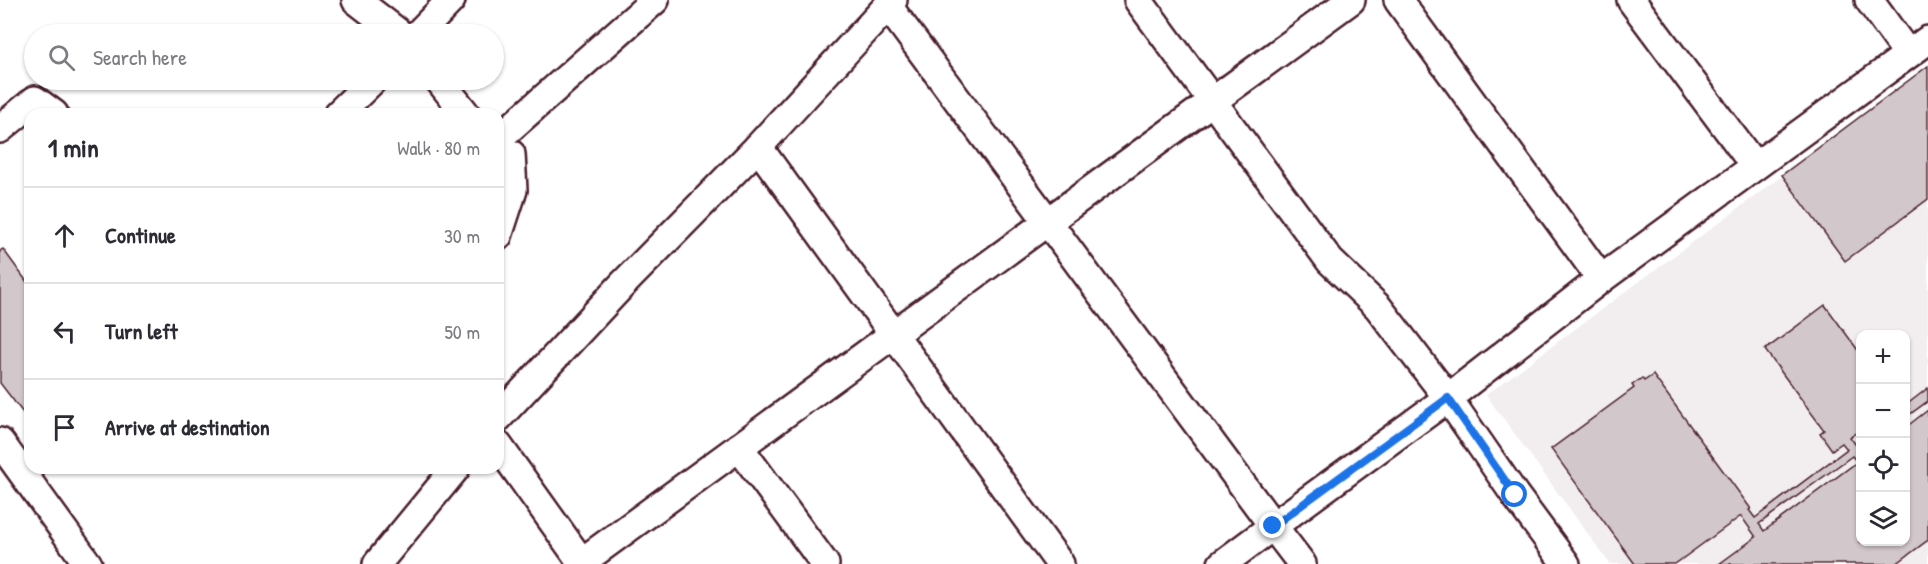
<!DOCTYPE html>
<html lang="en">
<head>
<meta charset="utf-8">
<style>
	:root { --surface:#fff; --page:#f2f2f3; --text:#2b2b33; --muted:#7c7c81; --line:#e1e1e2 }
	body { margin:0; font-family:"Patrick Hand",sans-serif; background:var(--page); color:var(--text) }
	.controls { position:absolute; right:18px; bottom:18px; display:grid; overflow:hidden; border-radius:12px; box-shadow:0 2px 4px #0004 }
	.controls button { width:54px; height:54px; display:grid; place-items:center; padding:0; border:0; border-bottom:2px solid var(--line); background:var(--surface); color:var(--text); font:30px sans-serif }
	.stop { position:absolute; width:18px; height:18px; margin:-14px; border:4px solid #1a73e8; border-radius:50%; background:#fff }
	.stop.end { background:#1a73e8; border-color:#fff; box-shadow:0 2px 6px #0008 }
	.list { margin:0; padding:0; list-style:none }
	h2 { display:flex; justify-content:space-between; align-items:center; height:78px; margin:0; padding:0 24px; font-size:26px }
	h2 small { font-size:20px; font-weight:400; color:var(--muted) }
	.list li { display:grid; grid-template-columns:39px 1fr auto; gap:18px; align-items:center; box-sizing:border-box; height:96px; padding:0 24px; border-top:2px solid var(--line) }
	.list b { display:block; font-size:22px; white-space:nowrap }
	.list em { font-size:20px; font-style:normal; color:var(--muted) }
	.icon { flex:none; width:33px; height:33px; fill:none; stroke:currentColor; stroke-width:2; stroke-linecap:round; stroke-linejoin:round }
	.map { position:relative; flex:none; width:1928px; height:564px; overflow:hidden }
	.search { position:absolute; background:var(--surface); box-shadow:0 2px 4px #0004; left:24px; top:24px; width:480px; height:66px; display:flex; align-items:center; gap:15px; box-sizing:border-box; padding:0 21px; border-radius:33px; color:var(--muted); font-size:22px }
	.panel { position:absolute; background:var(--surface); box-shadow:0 2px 4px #0004; left:24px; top:108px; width:480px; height:366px; border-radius:18px }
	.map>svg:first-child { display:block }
	.built { fill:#f2eeef; fill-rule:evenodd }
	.building { fill:#d2c7cb; stroke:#4a1f2b; stroke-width:1.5; fill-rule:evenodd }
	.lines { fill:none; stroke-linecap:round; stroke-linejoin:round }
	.minor-casing { stroke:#4a1f2b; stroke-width:32 }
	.minor { stroke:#fff; stroke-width:27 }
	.route { stroke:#1a73e8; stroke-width:8 }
</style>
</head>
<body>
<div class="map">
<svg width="1928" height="564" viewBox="0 0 1928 564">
	<rect width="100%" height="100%" fill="#fff"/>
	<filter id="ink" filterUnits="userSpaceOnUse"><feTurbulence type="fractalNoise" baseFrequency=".0167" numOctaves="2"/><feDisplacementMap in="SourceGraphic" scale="12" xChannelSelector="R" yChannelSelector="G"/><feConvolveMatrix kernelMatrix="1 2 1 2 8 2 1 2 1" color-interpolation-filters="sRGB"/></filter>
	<g filter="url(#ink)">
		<!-- built -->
		<path class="built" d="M 1928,68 L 1928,564 L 1610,564 L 1486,395 ZM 1860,334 L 1906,334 L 1906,542 L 1860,542 Z"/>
		<!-- building -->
		<g class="building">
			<polygon points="1928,66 1928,199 1845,261 1782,175"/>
			<polygon points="3,249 30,286 30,422 0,383 0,251"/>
			<path d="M 1825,305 L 1860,353 L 1860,430 L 1850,437 L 1856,445 L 1860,441 L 1860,542 L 1906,542 L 1906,427 L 1928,410 L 1928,540 L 1896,564 L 1719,564 L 1756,537 L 1741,516 L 1675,564 L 1635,564 L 1551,449 L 1634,388 L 1632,385 L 1642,378 L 1644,381 L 1653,375 L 1751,509 L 1749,510 L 1755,518 L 1847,449 L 1842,443 L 1832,450 L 1820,433 L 1824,430 L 1765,350 ZM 1852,456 L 1857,462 L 1764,531 L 1759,524 Z"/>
			<polygon points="1928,388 1928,401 1906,417 1906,405"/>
		</g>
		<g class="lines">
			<defs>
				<g id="minor">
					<polyline points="356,0 400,34"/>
					<polyline points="1138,0 1330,261 1378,307 1448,398 1515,495 1566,564"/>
					<polyline points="1398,0 1601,279"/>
					<polyline points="1631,0 1754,165"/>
					<polyline points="1869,0 1908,54"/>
					<polyline points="888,6 1273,526 1448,398 1601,279 1928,40"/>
					<polyline points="418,34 451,0"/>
					<polyline points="439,80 466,114"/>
					<polyline points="338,114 373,80"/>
					<polyline points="0,129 35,100 54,114"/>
					<polyline points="498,139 655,0"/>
					<polyline points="758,147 1060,564"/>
					<polyline points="498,149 511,154 513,190 498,236"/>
					<polyline points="498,418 624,283 758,147 893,0"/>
					<polyline points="0,442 88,564"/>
					<polyline points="498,445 583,564"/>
					<polyline points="739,447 825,564"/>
					<polyline points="377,564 456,468"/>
					<polyline points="579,564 1351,0"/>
					<polyline points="1222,564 1273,526 1302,564"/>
				</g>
			</defs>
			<!-- minor casing -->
			<use href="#minor" class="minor-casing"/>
			<!-- minor -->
			<use href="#minor" class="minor"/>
		</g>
	</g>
	<g class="lines" filter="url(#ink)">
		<!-- route -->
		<polyline class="route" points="1273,526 1448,398 1515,495"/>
	</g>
</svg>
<div class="controls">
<button>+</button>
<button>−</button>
<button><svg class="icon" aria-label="locate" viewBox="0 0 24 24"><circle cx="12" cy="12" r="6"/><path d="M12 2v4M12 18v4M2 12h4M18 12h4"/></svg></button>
<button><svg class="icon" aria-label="layers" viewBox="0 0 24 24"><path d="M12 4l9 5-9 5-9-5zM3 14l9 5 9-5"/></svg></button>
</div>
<div class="stop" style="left:1515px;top:495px"></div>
<div class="stop end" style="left:1273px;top:526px"></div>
<div class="search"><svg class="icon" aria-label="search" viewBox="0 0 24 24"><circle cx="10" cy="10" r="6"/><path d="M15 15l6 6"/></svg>Search here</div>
<section class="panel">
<h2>1 min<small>Walk · 80 m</small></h2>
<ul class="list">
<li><svg class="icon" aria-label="ahead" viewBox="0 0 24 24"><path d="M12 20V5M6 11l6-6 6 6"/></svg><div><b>Continue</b></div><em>30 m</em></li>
<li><svg class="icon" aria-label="left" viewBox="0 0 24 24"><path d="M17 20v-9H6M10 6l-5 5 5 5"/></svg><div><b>Turn left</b></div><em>50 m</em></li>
<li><svg class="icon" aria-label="arrive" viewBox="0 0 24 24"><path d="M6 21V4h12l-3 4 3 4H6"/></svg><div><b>Arrive at destination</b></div></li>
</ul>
</section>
</div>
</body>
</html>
